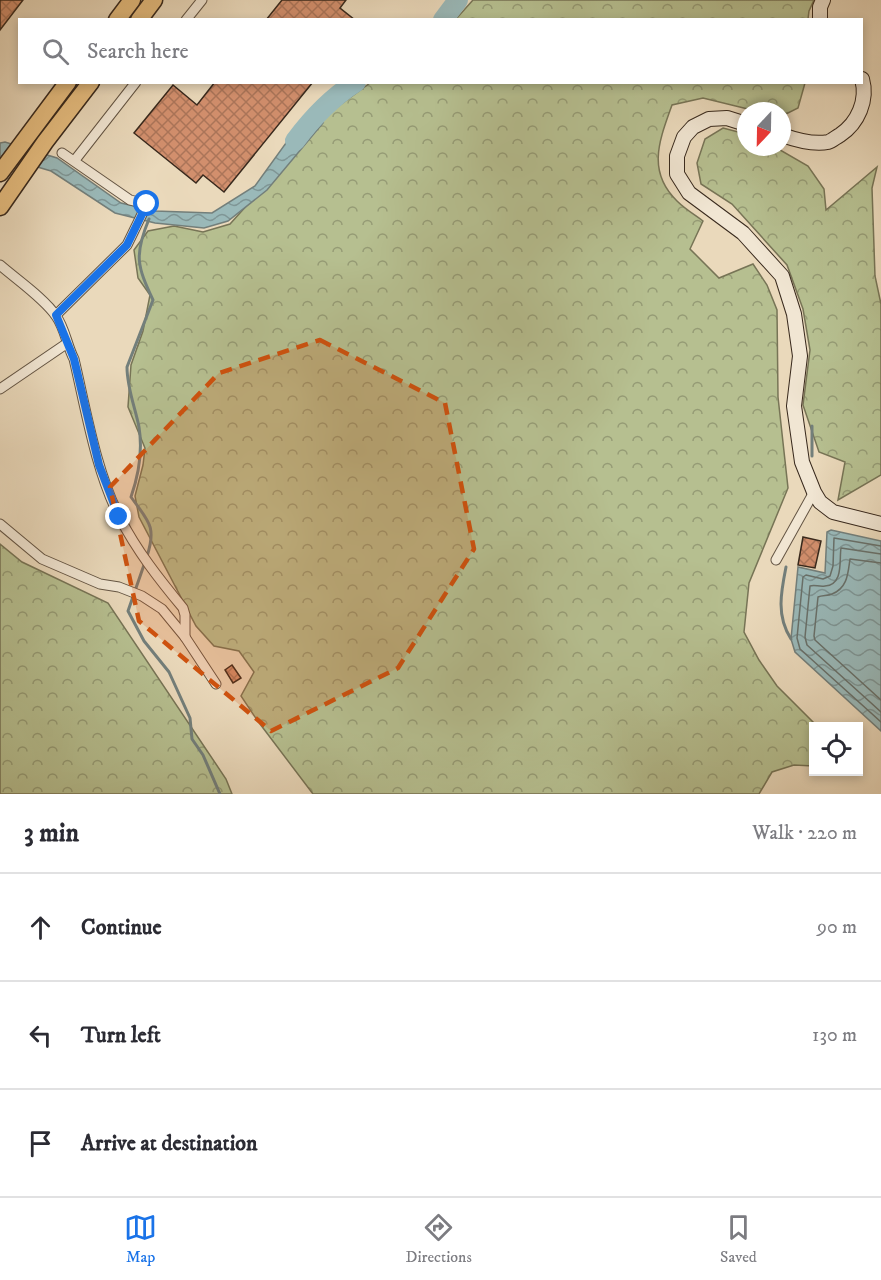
<!DOCTYPE html>
<html lang="en">
<head>
<meta charset="utf-8">
<style>
	:root { --surface:#fff; --page:#f7f7f7; --text:#2b2b33; --muted:#7c7c81; --line:#e1e1e2; --accent:#1a73e8 }
	body { margin:0; font-family:"IM FELL DW Pica",serif; background:var(--page); color:var(--text) }
	.controls { position:absolute; right:18px; bottom:18px; display:grid; overflow:hidden; border-radius:0px; box-shadow:0 3px 9px #0003 }
	.controls button { width:54px; height:54px; display:grid; place-items:center; padding:0; border:0; border-bottom:2px solid var(--line); background:var(--surface); color:var(--text); font:30px sans-serif }
	.compass { position:absolute; left:737px; top:102px; width:54px; height:54px; border-radius:50%; background:var(--surface); box-shadow:0 3px 9px #0003; rotate:202deg }
	.stop { position:absolute; width:18px; height:18px; margin:-14px; border:4px solid #1a73e8; border-radius:50%; background:#fff }
	.stop.end { background:#1a73e8; border-color:#fff; box-shadow:0 2px 6px #0008 }
	.list { margin:0; padding:0; list-style:none }
	h2 { display:flex; justify-content:space-between; align-items:center; height:78px; margin:0; padding:0 24px; font-size:26px }
	h2 small { font-size:20px; font-weight:400; color:var(--muted) }
	.list li { display:grid; grid-template-columns:39px 1fr auto; gap:18px; align-items:center; box-sizing:border-box; height:108px; padding:0 24px; border-top:2px solid var(--line) }
	.list b { display:block; font-size:22px; white-space:nowrap }
	.list em { font-size:20px; font-style:normal; color:var(--muted) }
	.icon { flex:none; width:33px; height:33px; fill:none; stroke:currentColor; stroke-width:2; stroke-linecap:round; stroke-linejoin:round }
	.map { position:relative; flex:none; width:881px; height:794px; overflow:hidden }
	.search { position:absolute; background:var(--surface); box-shadow:0 3px 9px #0003; left:18px; right:18px; top:18px; height:66px; display:flex; align-items:center; gap:15px; box-sizing:border-box; padding:0 21px; border-radius:0px; color:var(--muted); font-size:22px }
	.sheet { height:402px; background:var(--surface) }
	nav { display:flex; justify-content:space-around; align-items:center; box-sizing:border-box; height:84px; border-top:2px solid var(--line); background:var(--surface); font-size:16px; color:var(--muted) }
	nav a { display:grid; justify-items:center; gap:3px }
	nav .on { color:var(--accent) }
	.map>svg:first-child { display:block }
	.forest { fill:url(#forest-crowns); stroke:#777456; stroke-width:1.5 }
	.water { fill:url(#water-waves); stroke:#737f7b; stroke-width:1.5 }
	.lines { fill:none; stroke-linecap:round; stroke-linejoin:round }
	.shore { stroke:#69716b; stroke-width:1.5 }
	.stream { stroke:#737f7b; stroke-width:3 }
	.river { stroke:#9ab9b9; stroke-width:20 }
	.building { fill:url(#building-cross-hatch); stroke:#38291d; stroke-width:1.5 }
	.street-casing { stroke:#645544; stroke-width:11 }
	.secondary-casing { stroke:#38291d; stroke-width:16 }
	.highway-casing { stroke:#38291d; stroke-width:19 }
	.street { stroke:#f1e6d3; stroke-width:9 }
	.secondary { stroke:#f1e6d3; stroke-width:14 }
	.highway { stroke:#e5bc7e; stroke-width:16 }
	.route { stroke:#1a73e8; stroke-width:8 }
	.marked { fill:#ce520f; fill-opacity:0.2; stroke:#ce520f; stroke-width:4.5; stroke-dasharray:12 8; stroke-linejoin:round }
</style>
</head>
<body>
<div class="map">
<svg width="881" height="794" viewBox="0 0 881 794">
	<defs>
		<pattern id="forest-crowns" width="20" height="18" patternUnits="userSpaceOnUse" patternTransform="scale(1.5)"><rect width="20" height="18" fill="#b6bf90"/><path d="M2 6a3 3 0 1 1 6 0M12 15a3 3 0 1 1 6 0" fill="none" stroke="#959b75"/></pattern>
		<pattern id="water-waves" width="16" height="10" patternUnits="userSpaceOnUse" patternTransform="scale(1.5)"><rect width="16" height="10" fill="#9ab9b9"/><path d="M0 5q4-4 8 0t8 0" fill="none" stroke="#7f9696"/></pattern>
		<pattern id="building-cross-hatch" width="8" height="8" patternUnits="userSpaceOnUse" patternTransform="scale(1.5)"><rect width="8" height="8" fill="#d28f6d"/><path d="M0 0l8 8M0 8l8-8" fill="none" stroke="#ab7559"/></pattern>
	</defs>
	<rect width="100%" height="100%" fill="#ead9bb"/>
	<filter id="stains"><feTurbulence type="fractalNoise" baseFrequency=".00333" numOctaves="4"/><feColorMatrix values="0 0 0 0 .2 0 0 0 0 .09 0 0 0 0 .02 0 0 0 .5 -.17"/></filter>
	<radialGradient id="worn" r=".72"><stop offset=".6" stop-color="#630" stop-opacity="0"/><stop offset="1" stop-color="#630" stop-opacity=".3"/></radialGradient>
	<!-- forest -->
	<g class="forest">
		<polygon points="473,0 814,0 809,11 808,19 456,19"/>
		<path d="M 370,83 L 805,83 L 798,108 L 782,116 L 782,111 L 756,111 L 703,98 L 672,105 C 660,139 646,171 677,201 C 685,209 695,215 703,221 L 690,249 L 719,278 L 753,264 L 767,285 L 777,310 L 778,397 L 788,488 L 749,583 L 744,632 L 759,660 L 777,686 L 817,726 L 814,726 L 813,766 L 794,765 L 772,772 L 759,794 L 313,794 L 257,720 L 241,696 L 254,672 L 239,651 L 214,646 L 196,626 L 139,517 L 135,496 L 143,465 L 145,448 L 128,407 L 131,365 L 143,331 L 150,295 L 138,278 L 134,250 L 148,231 L 174,226 L 203,232 L 230,224 L 274,175 L 317,122 Z"/>
		<polygon points="723,128 746,134 746,147 775,147 808,166 824,189 826,210 877,167 872,188 875,276 881,304 881,475 838,500 845,462 819,452 803,405 810,350 803,309 787,265 732,204 701,184 697,163 705,139"/>
		<polygon points="0,544 22,562 108,603 226,779 232,794 0,794"/>
	</g>
	<!-- water -->
	<g class="water">
		<polygon points="304,118 323,123 267,190 228,221 204,228 155,223 115,213 51,171 0,156 0,143 5,142 57,158 121,203 155,211 212,213 255,186"/>
		<polygon points="831,530 881,541 881,731 795,652 791,639 798,567 825,573 827,532"/>
	</g>
	<g class="lines">
		<!-- shore -->
		<g class="shore">
			<polyline points="881,546 834,538 833,566 830,576 823,579 806,575 803,577 797,638 800,649 881,722"/>
			<path d="M 881,554 L 841,548 C 839,560 844,585 825,586 C 818,587 815,584 810,586 L 805,637 L 807,645 L 881,712"/>
			<path d="M 881,563 L 850,559 C 848,572 848,588 832,594 C 828,596 822,595 818,597 L 814,636 L 815,640 L 881,700"/>
		</g>
		<!-- stream -->
		<g class="stream">
			<polyline points="812,456 812,426"/>
			<path d="M 147,556 C 157,526 148,521 131,497 C 139,474 143,452 139,427 C 135,407 127,388 127,367 L 153,300 C 137,266 134,255 149,219"/>
			<polyline points="145,562 128,611 144,641 169,672 190,718 192,739 203,755 220,794"/>
			<path d="M 786,567 C 781,592 776,616 791,639"/>
		</g>
		<!-- river -->
		<g class="river">
			<polyline points="443,20 458,0"/>
			<path d="M 295,141 C 312,118 331,98 356,82"/>
		</g>
	</g>
	<!-- building -->
	<g class="building">
		<polygon points="0,0 23,0 0,30"/>
		<polygon points="282,0 346,0 340,8 355,20 266,20"/>
		<polygon points="215,82 313,82 224,192 203,175 196,183 134,133 173,85 197,105"/>
		<polygon points="803,537 821,541 815,568 798,565"/>
		<polygon points="232,665 241,678 233,683 225,670"/>
	</g>
	<g class="lines">
		<defs>
			<g id="street">
				<polyline points="186,20 202,0"/>
				<polyline points="75,160 136,82"/>
				<path d="M 0,265 C 16,279 45,299 56,316 C 65,328 67,346 74,359 C 86,410 96,472 120,518 C 137,551 159,579 183,608 L 185,615 L 185,637"/>
				<polyline points="56,315 127,245 147,204 130,200 62,153"/>
				<polyline points="0,389 66,344"/>
				<polyline points="0,524 42,559 100,584 119,587 142,596 162,609 185,637 216,684"/>
				<polyline points="776,560 814,492"/>
			</g>
			<g id="secondary">
				<polyline points="820,20 820,7 823,0"/>
				<polyline points="746,124 727,118 709,119 693,127 684,137 677,156 677,174 689,193 743,233 782,276 794,314 800,356 794,406 802,462 814,492 820,502 833,512 881,524"/>
				<path d="M 782,135 C 796,140 813,145 828,142 C 832,141 836,137 840,135 C 858,123 868,100 862,79"/>
			</g>
			<g id="highway">
				<polyline points="117,20 132,0"/>
				<polyline points="139,20 154,0"/>
				<polyline points="0,173 68,82"/>
				<polyline points="0,207 45,142 91,82"/>
			</g>
		</defs>
		<!-- street casing -->
		<use href="#street" class="street-casing"/>
		<!-- secondary casing -->
		<use href="#secondary" class="secondary-casing"/>
		<!-- highway casing -->
		<use href="#highway" class="highway-casing"/>
		<!-- street -->
		<use href="#street" class="street"/>
		<!-- secondary -->
		<use href="#secondary" class="secondary"/>
		<!-- highway -->
		<use href="#highway" class="highway"/>
	</g>
	<g class="lines">
		<!-- route -->
		<polyline class="route" points="119,517 99,465 74,359 56,315 127,245 147,204"/>
	</g>
	<!-- marked area -->
	<path class="marked" d="M 320,340 L 445,403 L 474,549 L 398,668 L 271,731 L 139,621 L 110,487 L 219,373 Z"/>
	<rect width="100%" height="100%" filter="url(#stains)"/>
	<rect width="100%" height="100%" fill="url(#worn)"/>
</svg>
<div class="controls">
<button><svg class="icon" aria-label="locate" viewBox="0 0 24 24"><circle cx="12" cy="12" r="6"/><path d="M12 2v4M12 18v4M2 12h4M18 12h4"/></svg></button>
</div>
<svg class="compass" viewBox="-18 -18 36 36"><path d="M0-13l5 13h-10z" fill="#e53935"/><path d="M0 13l5-13h-10z" fill="#7c7c81"/></svg>
<div class="stop" style="left:147px;top:204px"></div>
<div class="stop end" style="left:119px;top:517px"></div>
<div class="search"><svg class="icon" aria-label="search" viewBox="0 0 24 24"><circle cx="10" cy="10" r="6"/><path d="M15 15l6 6"/></svg>Search here</div>
</div>
<section class="sheet">
<h2>3 min<small>Walk · 220 m</small></h2>
<ul class="list">
<li><svg class="icon" aria-label="ahead" viewBox="0 0 24 24"><path d="M12 20V5M6 11l6-6 6 6"/></svg><div><b>Continue</b></div><em>90 m</em></li>
<li><svg class="icon" aria-label="left" viewBox="0 0 24 24"><path d="M17 20v-9H6M10 6l-5 5 5 5"/></svg><div><b>Turn left</b></div><em>130 m</em></li>
<li><svg class="icon" aria-label="arrive" viewBox="0 0 24 24"><path d="M6 21V4h12l-3 4 3 4H6"/></svg><div><b>Arrive at destination</b></div></li>
</ul>
</section>
<nav>
<a class="on"><svg class="icon" aria-label="map" viewBox="0 0 24 24"><path d="M3 6l6-2 6 2 6-2v14l-6 2-6-2-6 2zM9 4v14M15 6v14"/></svg>Map</a>
<a><svg class="icon" aria-label="directions" viewBox="0 0 24 24"><path d="M12 3l9 9-9 9-9-9zM9 14v-3h6M13 9l2 2-2 2"/></svg>Directions</a>
<a><svg class="icon" aria-label="saved" viewBox="0 0 24 24"><path d="M7 4h10v16l-5-4-5 4z"/></svg>Saved</a>
</nav>
</body>
</html>
